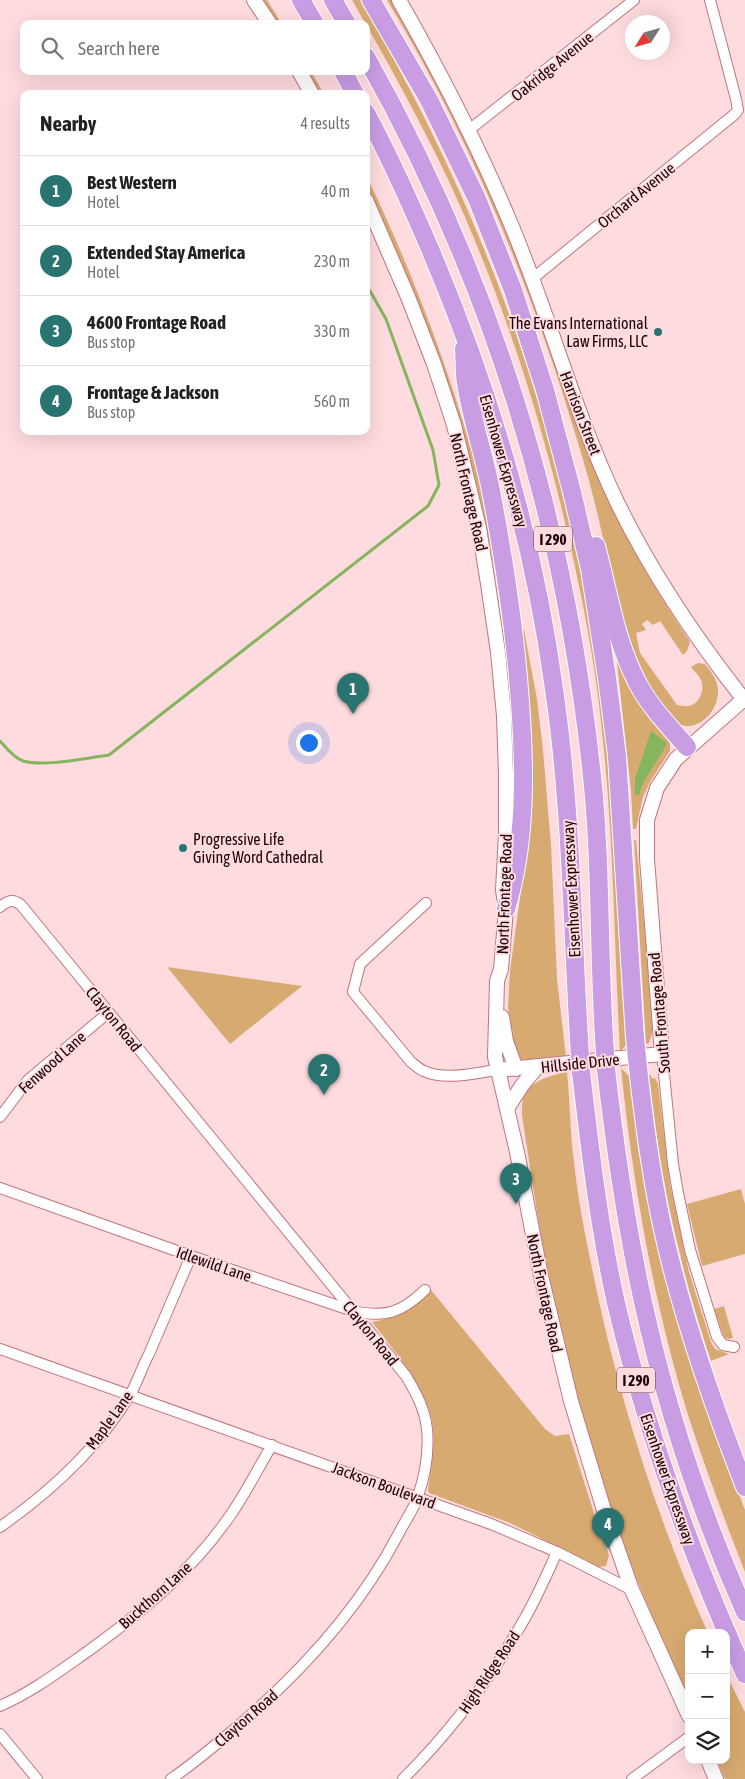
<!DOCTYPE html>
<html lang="en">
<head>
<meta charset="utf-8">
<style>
	:root { --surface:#fff; --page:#f2f2f2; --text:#222; --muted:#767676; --line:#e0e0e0; --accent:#297370 }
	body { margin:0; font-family:"Asap Condensed",sans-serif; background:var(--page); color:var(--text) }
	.controls { position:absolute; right:15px; bottom:15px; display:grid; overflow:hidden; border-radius:10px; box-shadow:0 5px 20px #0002 }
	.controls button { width:45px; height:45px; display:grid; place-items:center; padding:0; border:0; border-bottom:1px solid var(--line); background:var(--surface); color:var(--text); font:25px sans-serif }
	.compass { position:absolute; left:625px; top:15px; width:45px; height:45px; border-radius:50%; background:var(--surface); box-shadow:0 5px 20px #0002; rotate:233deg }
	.you { position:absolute; left:308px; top:742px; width:18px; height:18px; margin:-12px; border:4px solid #fff; border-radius:50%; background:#1a73e8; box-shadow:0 0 0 8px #1a73e833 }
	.badge { display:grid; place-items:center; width:32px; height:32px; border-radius:50%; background:var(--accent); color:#fff; font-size:16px; font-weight:700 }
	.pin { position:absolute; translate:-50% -41px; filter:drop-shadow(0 1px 2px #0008) }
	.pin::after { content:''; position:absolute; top:26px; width:18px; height:15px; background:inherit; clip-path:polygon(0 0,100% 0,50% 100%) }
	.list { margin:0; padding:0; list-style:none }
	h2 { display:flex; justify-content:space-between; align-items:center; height:65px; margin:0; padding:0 20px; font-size:21px }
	h2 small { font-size:16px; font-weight:400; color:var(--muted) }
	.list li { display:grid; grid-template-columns:32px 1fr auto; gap:15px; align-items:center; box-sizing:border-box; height:70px; padding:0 20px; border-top:1px solid var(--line) }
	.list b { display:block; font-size:19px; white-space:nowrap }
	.list p { margin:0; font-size:16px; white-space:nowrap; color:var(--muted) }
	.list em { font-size:16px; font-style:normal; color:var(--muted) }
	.icon { flex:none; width:28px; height:28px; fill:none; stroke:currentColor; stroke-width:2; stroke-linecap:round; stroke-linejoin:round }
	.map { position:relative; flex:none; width:745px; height:1779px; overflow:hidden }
	.search { position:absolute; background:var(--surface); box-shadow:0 5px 20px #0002; left:20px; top:20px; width:350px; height:55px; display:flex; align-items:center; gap:12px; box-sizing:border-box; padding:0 18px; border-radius:10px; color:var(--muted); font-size:19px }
	.panel { position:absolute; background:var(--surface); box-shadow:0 5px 20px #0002; left:20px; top:90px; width:350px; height:345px; border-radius:10px }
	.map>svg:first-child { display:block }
	.green { fill:#d7aa72 }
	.water { fill:#87b45e }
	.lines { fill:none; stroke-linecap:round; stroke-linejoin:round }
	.stream { stroke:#87b45e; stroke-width:3 }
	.minor-casing { stroke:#c1747e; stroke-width:12 }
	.secondary-casing { stroke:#c1747e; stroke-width:16 }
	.motorway-casing { stroke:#fff; stroke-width:20 }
	.minor { stroke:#fff; stroke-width:10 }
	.secondary { stroke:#fff; stroke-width:14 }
	.motorway { stroke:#c89de4; stroke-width:18 }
	.motorway-bridge-casing { stroke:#fff; stroke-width:20; stroke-linecap:butt }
	.motorway-bridge { stroke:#c89de4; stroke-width:18 }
	.poi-dot { fill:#297370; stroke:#fedbde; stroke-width:2 }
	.labels { text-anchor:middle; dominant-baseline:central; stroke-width:4; stroke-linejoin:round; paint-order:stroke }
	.shield { fill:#fedbde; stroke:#5f4347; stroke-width:1 }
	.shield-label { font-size:15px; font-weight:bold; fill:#1b0206 }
	.street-label { font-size:16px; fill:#1b0206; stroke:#fedbde }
	.poi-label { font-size:16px; fill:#1b0206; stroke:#fedbde; text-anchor:end }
</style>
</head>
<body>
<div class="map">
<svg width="745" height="1779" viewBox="0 0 745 1779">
	<rect width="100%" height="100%" fill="#fedbde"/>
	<!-- green -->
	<g class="green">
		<polygon points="262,0 267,0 282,24 278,24"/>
		<path d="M 352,0 L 360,0 C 489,218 567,442 601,694 C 608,744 611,796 614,847 C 618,912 623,978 627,1044 L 620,1052 C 614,945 614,838 602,732 C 595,658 580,586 563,514 C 535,398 497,284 446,175 C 417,115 385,57 352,0 Z"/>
		<path d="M 387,0 L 391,0 C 439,80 480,165 515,251 C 544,323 564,399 595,471 C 621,531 654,588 690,642 L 687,651 L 683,655 L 660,621 L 653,625 L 647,620 L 642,624 L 646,630 L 636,633 L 640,653 L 677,705 C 680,705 686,707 689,706 C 700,704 705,689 701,680 C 699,675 694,671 691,667 L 698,663 L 705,664 C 711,672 718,680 718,691 C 719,712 694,737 674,721 C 658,707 649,688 640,669 C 636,660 631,651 628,641 C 621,619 616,595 611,573 C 602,533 593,492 581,453 C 535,296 472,140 387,0 Z"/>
		<polygon points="306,71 311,71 324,94 319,94"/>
		<path d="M 366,175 C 408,262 443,352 470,445 C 477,470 485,496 490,522 C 494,540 496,559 499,578 L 496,579 C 474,442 425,310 366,185 Z"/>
		<polygon points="524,630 537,699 543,750 551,845 557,979 566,1057 526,1061 518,1058 510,1029 508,1007 510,971 522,883 519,631"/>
		<polygon points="616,653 667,734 670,742 670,751 651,780 643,797 636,829 633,829 631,791"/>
		<polygon points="634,840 636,840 654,1028 649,1043 646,1044"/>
		<polygon points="167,967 302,986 230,1044"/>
		<path d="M 621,1068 L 630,1077 L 639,1154 L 667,1282 L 700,1391 L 745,1510 L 745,1572 C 725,1521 706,1470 689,1418 C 654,1305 633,1186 621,1068 Z"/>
		<path d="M 567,1072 C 570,1102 570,1132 574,1162 C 578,1201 586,1239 594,1278 C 619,1399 657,1519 708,1633 L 689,1633 L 689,1699 C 663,1642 638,1586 617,1527 C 594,1462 576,1395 560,1328 C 543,1258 533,1186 522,1115 C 522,1104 522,1095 528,1086 L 530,1087 C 541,1078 553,1075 567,1072 Z"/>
		<path d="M 649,1074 L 653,1079 L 655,1078 L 658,1084 L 670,1185 L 689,1272 L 711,1342 L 715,1349 L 729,1354 L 711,1361 C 700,1327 689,1293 681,1258 C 665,1197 656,1136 649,1074 Z"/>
		<polygon points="741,1189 745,1204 745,1254 702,1266 687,1204"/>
		<path d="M 431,1290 L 545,1429 L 555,1436 L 569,1434 L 598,1526 L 609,1555 L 606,1566 L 599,1567 L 510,1523 L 429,1493 L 428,1489 C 431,1468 435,1448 433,1427 C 430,1393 393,1349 372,1322 C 395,1318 414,1307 431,1290 Z"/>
		<polygon points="724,1306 733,1338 728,1339 724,1337 714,1309"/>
		<polygon points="726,1674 745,1712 745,1779 725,1779 717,1760 726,1760"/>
	</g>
	<!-- water -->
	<path class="water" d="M 651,731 L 667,743 C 659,761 644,776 639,795 L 635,794 L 635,779 Z"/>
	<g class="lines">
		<!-- stream -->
		<path class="stream" d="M 0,741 C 6,748 14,758 23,761 C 45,767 86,758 109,755 L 428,506 L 439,485 L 433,450 L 386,319 L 366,284"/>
		<defs>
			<g id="minor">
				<polyline points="469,130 634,0"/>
				<polyline points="532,279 735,114 738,110 736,99 710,0"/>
				<path d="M 426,903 L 360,964 L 353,992 L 411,1062 C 415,1065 419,1069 424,1071 C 445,1081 475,1073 497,1070"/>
				<path d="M 0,907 C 7,901 13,898 21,905 L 406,1376 C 416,1393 425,1409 427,1429 C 429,1451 425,1476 418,1496 C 414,1509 405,1521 399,1533 C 357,1614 294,1680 225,1737 C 207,1752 190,1766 171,1779"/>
				<polyline points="662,1054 673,1164 678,1193 690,1250 717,1337 723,1345 734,1347"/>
				<polyline points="0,1117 28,1080 108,1013"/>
				<path d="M 0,1188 L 191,1256 L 353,1311 C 385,1318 401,1313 425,1290"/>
				<polyline points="0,1349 491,1524 557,1552 632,1590"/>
				<path d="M 0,1527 C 50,1492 98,1448 130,1395 C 137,1383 142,1367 149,1354 C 163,1321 177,1289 191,1256"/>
				<path d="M 0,1706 C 30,1693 57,1673 84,1654 C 137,1616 189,1574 227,1520 C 244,1497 257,1470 272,1445"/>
				<polyline points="0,1734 37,1779"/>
				<path d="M 403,1779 C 451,1731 492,1677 525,1618 C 537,1597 547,1574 557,1552"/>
				<polyline points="632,1779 689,1737"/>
			</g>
			<g id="secondary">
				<polyline points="254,0 270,24"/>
				<path d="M 399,0 C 440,72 478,145 510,222 C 549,314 574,412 617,502 C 652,574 696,639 745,701"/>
				<polyline points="299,71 312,94"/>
				<polyline points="366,200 408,297 434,364 454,425 479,528 488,584 498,652 504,716 506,775 506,834 503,890 506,909 501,969 497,981 495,1057 517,1152 541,1276 571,1401 603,1507 632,1590 689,1716"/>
				<polyline points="502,1017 506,1041 516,1069"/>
				<polyline points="497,1070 662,1054 647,859 647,820 657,788 676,759 744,699"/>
				<polyline points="508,1107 523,1084 537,1067"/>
				<polyline points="708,1760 716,1779"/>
			</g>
			<g id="motorway">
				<polyline points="301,0 315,24"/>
				<polyline points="333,0 347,24"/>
				<polyline points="371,0 429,100 477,199 513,290 545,390 572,492 590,569 607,678 617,756 635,1038"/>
				<path d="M 366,57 C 492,281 563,513 591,767 C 602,862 598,958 605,1053"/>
				<polyline points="343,71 355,94"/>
				<path d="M 366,113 C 389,155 408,198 427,242 C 488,384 533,535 554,689 C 572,811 572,933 580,1056"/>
				<path d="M 464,349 C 465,360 464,372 466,383 C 471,417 483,451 490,486 C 504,558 515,630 520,703 C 525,771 526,843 506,909"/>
				<path d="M 596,546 C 608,590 615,639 636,680 C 648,705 669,726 687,747"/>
				<path d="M 606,1069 C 615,1148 626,1225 643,1302 C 666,1407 701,1513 745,1612"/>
				<path d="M 581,1072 C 590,1149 599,1227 616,1303 C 646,1431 691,1554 745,1674"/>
				<path d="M 639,1077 C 645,1129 652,1182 664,1234 C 683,1320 713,1405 745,1487"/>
			</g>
		</defs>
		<!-- minor casing -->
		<use href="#minor" class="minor-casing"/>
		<!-- secondary casing -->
		<use href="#secondary" class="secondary-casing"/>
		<!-- motorway casing -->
		<use href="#motorway" class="motorway-casing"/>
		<!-- minor -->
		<use href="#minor" class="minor"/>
		<!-- secondary -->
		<use href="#secondary" class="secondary"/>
		<!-- motorway -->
		<use href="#motorway" class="motorway"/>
		<defs>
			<g id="motorway-bridge">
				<polyline points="635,1038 639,1077"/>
				<polyline points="605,1053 606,1069"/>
				<polyline points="580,1056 581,1072"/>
			</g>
		</defs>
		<!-- motorway-bridge casing -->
		<use href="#motorway-bridge" class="motorway-bridge-casing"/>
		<!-- motorway-bridge -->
		<use href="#motorway-bridge" class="motorway-bridge"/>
	</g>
	<!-- markers -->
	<g class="poi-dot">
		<circle cx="658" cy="332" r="5"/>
		<circle cx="183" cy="848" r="5"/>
	</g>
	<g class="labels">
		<!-- shield labels -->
		<g class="shield">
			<rect x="534" y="526.5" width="38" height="25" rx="4"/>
			<rect x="617" y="1367.5" width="38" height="25" rx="4"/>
		</g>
		<g class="shield-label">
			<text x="553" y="539">I 290</text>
			<text x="636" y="1380">I 290</text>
		</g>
		<!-- street labels -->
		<g class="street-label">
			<text transform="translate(552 66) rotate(-39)">Oakridge Avenue</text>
			<text transform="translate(636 195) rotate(-39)">Orchard Avenue</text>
			<text transform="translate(581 413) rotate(69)">Harrison Street</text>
			<text transform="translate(504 461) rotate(74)">Eisenhower Expressway</text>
			<text transform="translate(469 492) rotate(77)">North Frontage Road</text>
			<text transform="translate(571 889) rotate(-93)">Eisenhower Expressway</text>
			<text transform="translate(504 894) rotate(-88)">North Frontage Road</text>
			<text transform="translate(659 1013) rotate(-95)">South Frontage Road</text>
			<text transform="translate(114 1019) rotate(51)">Clayton Road</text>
			<text transform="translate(52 1062) rotate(-42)">Fenwood Lane</text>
			<text transform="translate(580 1063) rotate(-6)">Hillside Drive</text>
			<text transform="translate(214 1264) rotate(19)">Idlewild Lane</text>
			<text transform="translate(545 1293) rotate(78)">North Frontage Road</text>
			<text transform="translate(371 1333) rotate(51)">Clayton Road</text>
			<text transform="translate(109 1420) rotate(-54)">Maple Lane</text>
			<text transform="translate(668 1479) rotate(71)">Eisenhower Expressway</text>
			<text transform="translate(384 1485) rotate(20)">Jackson Boulevard</text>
			<text transform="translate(155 1595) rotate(-42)">Buckthorn Lane</text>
			<text transform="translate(489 1672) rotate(-56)">High Ridge Road</text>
			<text transform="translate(246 1718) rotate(-41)">Clayton Road</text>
		</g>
		<!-- poi labels -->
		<g class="poi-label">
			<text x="648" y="323">The Evans International<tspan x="648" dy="18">Law Firms, LLC</tspan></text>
			<text x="193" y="839" text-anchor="start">Progressive Life<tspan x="193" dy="18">Giving Word Cathedral</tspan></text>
		</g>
	</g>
</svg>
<div class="controls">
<button>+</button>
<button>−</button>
<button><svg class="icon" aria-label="layers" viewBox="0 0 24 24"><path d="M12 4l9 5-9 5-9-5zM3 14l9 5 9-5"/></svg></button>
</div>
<svg class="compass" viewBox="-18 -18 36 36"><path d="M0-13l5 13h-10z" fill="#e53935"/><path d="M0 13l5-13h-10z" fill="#767676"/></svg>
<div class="you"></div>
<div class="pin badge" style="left:353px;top:714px">1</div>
<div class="pin badge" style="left:324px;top:1095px">2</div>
<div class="pin badge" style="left:516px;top:1204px">3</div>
<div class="pin badge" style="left:608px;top:1549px">4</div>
<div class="search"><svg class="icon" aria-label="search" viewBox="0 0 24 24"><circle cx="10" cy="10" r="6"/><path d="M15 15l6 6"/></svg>Search here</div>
<section class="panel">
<h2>Nearby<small>4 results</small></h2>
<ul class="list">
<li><span class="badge">1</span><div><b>Best Western</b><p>Hotel</p></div><em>40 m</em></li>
<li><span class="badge">2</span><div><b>Extended Stay America</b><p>Hotel</p></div><em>230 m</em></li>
<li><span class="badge">3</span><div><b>4600 Frontage Road</b><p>Bus stop</p></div><em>330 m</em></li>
<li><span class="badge">4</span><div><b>Frontage &amp; Jackson</b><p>Bus stop</p></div><em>560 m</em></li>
</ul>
</section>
</div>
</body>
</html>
